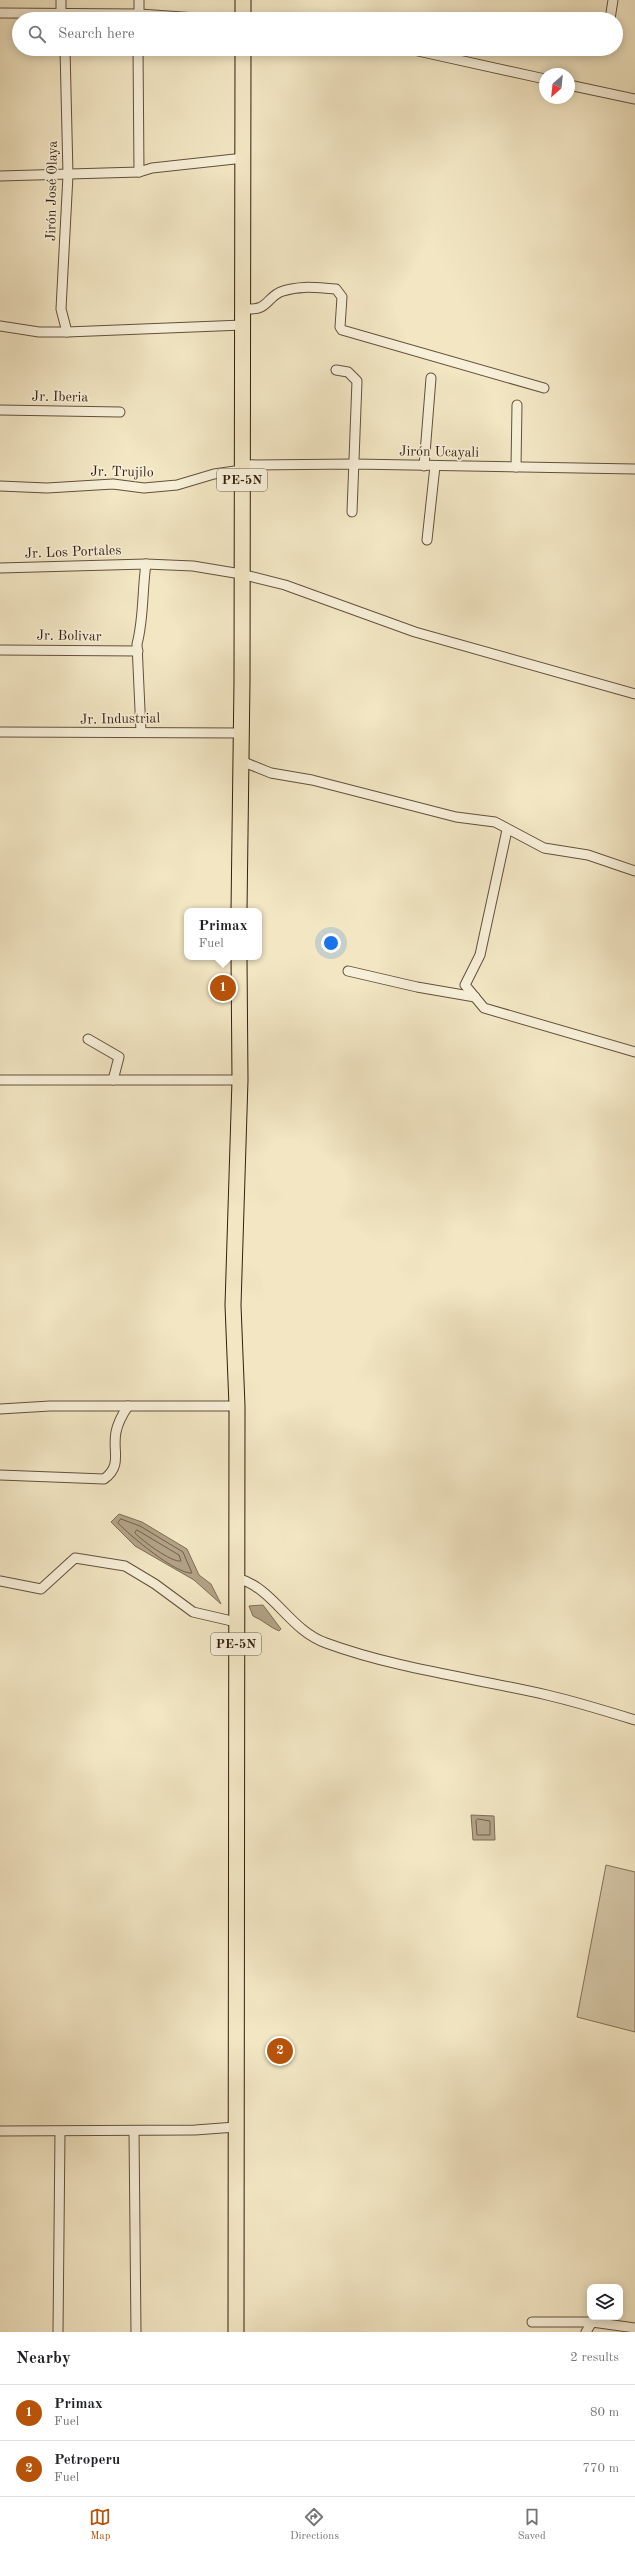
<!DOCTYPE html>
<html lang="en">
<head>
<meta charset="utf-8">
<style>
	:root { --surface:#fff; --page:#f6f6f6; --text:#202124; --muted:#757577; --line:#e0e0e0; --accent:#b45309 }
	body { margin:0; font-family:"Old Standard TT",serif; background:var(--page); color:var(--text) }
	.controls { position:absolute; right:12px; bottom:12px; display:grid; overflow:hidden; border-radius:8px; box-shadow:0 2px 10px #0003 }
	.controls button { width:36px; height:36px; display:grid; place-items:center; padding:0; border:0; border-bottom:1px solid var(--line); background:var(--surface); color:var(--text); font:20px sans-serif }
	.compass { position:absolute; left:539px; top:68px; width:36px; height:36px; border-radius:50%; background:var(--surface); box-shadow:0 2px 10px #0003; rotate:207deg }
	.you { position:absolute; left:331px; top:943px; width:14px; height:14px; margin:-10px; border:3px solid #fff; border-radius:50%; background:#1a73e8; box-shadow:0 0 0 6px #1a73e833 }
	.badge { display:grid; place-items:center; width:26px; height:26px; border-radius:50%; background:var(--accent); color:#fff; font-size:13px; font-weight:700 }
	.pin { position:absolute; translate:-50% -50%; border:2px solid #fff; box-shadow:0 1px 4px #0006 }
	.popup { position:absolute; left:184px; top:908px; width:78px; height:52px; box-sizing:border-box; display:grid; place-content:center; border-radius:8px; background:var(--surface); filter:drop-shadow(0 1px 3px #0005); font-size:13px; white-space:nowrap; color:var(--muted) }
	.popup b { font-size:15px; color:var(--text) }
	.popup::after { content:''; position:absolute; left:50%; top:100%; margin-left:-8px; border:8px solid transparent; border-top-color:var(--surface) }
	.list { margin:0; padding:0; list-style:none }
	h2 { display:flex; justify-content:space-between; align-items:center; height:52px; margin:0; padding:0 16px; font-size:17px }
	h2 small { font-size:13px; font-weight:400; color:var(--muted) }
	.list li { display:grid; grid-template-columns:26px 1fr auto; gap:12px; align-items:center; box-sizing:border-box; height:56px; padding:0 16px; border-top:1px solid var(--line) }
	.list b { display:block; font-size:15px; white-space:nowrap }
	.list p { margin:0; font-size:13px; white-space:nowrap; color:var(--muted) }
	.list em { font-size:13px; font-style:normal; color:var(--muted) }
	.icon { flex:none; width:22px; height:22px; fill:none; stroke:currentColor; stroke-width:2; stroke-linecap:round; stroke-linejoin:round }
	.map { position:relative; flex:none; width:635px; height:2332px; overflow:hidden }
	.search { position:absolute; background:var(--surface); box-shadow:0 2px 10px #0003; left:12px; right:12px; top:12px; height:44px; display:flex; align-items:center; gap:10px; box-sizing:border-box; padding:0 14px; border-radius:22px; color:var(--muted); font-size:15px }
	.sheet { height:164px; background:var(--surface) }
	nav { display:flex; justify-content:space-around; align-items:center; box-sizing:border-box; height:56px; border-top:1px solid var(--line); background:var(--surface); font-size:11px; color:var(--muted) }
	nav a { display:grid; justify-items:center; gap:2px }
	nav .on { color:var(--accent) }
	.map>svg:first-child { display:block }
	.green { fill:#d2c4a4; stroke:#84715a }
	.water { fill:#b2a286; stroke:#806d56 }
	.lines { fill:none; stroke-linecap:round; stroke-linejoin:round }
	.shore { stroke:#74604a; stroke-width:1 }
	.minor-casing { stroke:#64503c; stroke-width:11 }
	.trunk-casing { stroke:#351e0f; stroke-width:17 }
	.minor { stroke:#f7efd8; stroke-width:9 }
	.trunk { stroke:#f2e6c3; stroke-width:15 }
	.labels { text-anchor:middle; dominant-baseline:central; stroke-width:3.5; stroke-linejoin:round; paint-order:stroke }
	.shield { fill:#f7efd8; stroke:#6f5d4b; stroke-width:1 }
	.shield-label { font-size:13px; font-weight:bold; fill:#351e0f }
	.street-label { font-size:14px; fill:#351e0f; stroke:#f7efd8 }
</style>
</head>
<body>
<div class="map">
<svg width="635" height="2332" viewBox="0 0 635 2332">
	<rect width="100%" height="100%" fill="#f2e6c3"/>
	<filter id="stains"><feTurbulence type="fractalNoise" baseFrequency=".005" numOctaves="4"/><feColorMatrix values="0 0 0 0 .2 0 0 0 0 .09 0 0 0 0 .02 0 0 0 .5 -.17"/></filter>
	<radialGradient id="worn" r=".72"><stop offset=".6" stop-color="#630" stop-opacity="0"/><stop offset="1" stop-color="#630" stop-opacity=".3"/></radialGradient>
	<!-- green -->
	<polygon class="green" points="606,1865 635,1872 635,2032 577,2017"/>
	<!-- water -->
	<g class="water">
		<polygon points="119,1514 142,1522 187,1549 199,1575 211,1584 221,1604 194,1580 135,1546 111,1522"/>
		<path d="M 263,1605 L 281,1629 L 279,1631 C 269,1627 263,1620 253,1616 L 249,1606 Z"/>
		<polygon points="471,1815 494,1816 495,1840 473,1840"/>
	</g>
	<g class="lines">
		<!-- shore -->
		<g class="shore">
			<path d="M 121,1519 L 140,1526 L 183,1552 L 192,1573 C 177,1575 129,1535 118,1523 Z"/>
			<path d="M 137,1530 L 179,1555 L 181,1561 C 172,1563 141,1540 135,1533 Z"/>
			<polygon points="478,1819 490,1821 490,1835 477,1835 476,1821"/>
		</g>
		<defs>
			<g id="minor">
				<polyline points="61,0 61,19"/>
				<polyline points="0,13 139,14 211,19"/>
				<polyline points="139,19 139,0"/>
				<polyline points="610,19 613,0"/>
				<polyline points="65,49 68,175 61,309 67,332"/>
				<polyline points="138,49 139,172"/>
				<polyline points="409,49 545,79"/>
				<polyline points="569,85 635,99"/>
				<polyline points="0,176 139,172 152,168 244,158"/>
				<path d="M 243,308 C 269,313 266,296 283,291 C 301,285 318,288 336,289 L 342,297 L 340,327 L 342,330 L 544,388"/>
				<polyline points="0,326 39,332 67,332 243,325"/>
				<polyline points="336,370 348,372 357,381 352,512"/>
				<polyline points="0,410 120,412"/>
				<polyline points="242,465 354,464 635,469"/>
				<polyline points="424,466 431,378"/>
				<polyline points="516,467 517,405"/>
				<polyline points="0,486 47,488 113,484 144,488 177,485 214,474 242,470"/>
				<polyline points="427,540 435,466"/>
				<polyline points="0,568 146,564 193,566 241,574 285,585 415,632 635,694"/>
				<polyline points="0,650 138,651"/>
				<polyline points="0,732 241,733"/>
				<path d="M 141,732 L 137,644 C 144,618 142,590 146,564"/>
				<polyline points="241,761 271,773 312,780 456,817 495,822 544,848 588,855 635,871"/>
				<polyline points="507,830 480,955 465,985 484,1008 635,1052"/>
				<polyline points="348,971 417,987 475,997"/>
				<polyline points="88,1039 119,1057 113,1080"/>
				<polyline points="0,1080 240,1080"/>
				<polyline points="0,1409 50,1406 237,1406"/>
				<path d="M 0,1475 L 104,1479 C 123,1465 112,1451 116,1432 C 118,1422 122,1415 128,1406"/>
				<path d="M 237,1578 C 274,1588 289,1630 326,1643 C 397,1669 474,1678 547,1695 C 577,1702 606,1711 635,1720"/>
				<polyline points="0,1581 41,1589 75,1558 125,1566 155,1584 193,1612 236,1622"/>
				<polyline points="0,2131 195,2130 236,2127"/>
				<polyline points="134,2131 136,2332"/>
				<polyline points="532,2322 592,2322 635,2328"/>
				<polyline points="58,2332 60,2132"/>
				<polyline points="586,2332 592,2322"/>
			</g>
			<g id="trunk">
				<polyline points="243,19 243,0"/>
				<polyline points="239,911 242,681 243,49"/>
				<polyline points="236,2332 237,1406 233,1305 240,1080 239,957"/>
			</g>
		</defs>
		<!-- minor casing -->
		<use href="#minor" class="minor-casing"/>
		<!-- trunk casing -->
		<use href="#trunk" class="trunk-casing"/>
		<!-- minor -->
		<use href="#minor" class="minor"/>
		<!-- trunk -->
		<use href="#trunk" class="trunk"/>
	</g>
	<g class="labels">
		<!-- shield labels -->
		<g class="shield">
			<rect x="217" y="469" width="50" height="22" rx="3"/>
			<rect x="211" y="1633" width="50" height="22" rx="3"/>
		</g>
		<g class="shield-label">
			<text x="242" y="480">PE-5N</text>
			<text x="236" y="1644">PE-5N</text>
		</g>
		<!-- street labels -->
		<g class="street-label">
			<text transform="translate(52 191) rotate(-89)">Jirón José Olaya</text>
			<text transform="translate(60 397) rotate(1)">Jr. Iberia</text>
			<text transform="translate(439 452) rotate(1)">Jirón Ucayali</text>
			<text transform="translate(122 472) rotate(1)">Jr. Trujilo</text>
			<text transform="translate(73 552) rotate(-2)">Jr. Los Portales</text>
			<text transform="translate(69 636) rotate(1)">Jr. Bolivar</text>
			<text transform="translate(120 719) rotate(-1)">Jr. Industrial</text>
		</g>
	</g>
	<rect width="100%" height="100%" filter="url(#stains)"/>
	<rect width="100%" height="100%" fill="url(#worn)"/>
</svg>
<div class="controls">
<button><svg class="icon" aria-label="layers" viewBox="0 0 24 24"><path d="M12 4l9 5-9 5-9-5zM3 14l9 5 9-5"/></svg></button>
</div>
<svg class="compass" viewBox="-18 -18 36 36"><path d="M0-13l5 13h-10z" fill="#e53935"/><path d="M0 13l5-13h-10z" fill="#757577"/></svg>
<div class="you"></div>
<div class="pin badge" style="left:223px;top:988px">1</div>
<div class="popup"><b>Primax</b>Fuel</div>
<div class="pin badge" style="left:280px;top:2051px">2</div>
<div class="search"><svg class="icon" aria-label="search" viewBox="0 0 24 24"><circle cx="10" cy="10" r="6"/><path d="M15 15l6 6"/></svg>Search here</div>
</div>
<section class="sheet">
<h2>Nearby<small>2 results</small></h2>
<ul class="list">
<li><span class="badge">1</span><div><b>Primax</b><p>Fuel</p></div><em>80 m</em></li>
<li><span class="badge">2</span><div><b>Petroperu</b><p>Fuel</p></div><em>770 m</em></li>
</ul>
</section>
<nav>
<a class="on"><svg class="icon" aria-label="map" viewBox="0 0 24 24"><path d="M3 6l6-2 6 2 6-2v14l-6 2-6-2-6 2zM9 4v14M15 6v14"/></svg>Map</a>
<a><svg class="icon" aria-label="directions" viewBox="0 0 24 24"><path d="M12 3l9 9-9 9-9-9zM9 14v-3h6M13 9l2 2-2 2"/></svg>Directions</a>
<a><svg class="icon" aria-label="saved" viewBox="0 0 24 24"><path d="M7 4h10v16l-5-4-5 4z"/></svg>Saved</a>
</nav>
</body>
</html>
